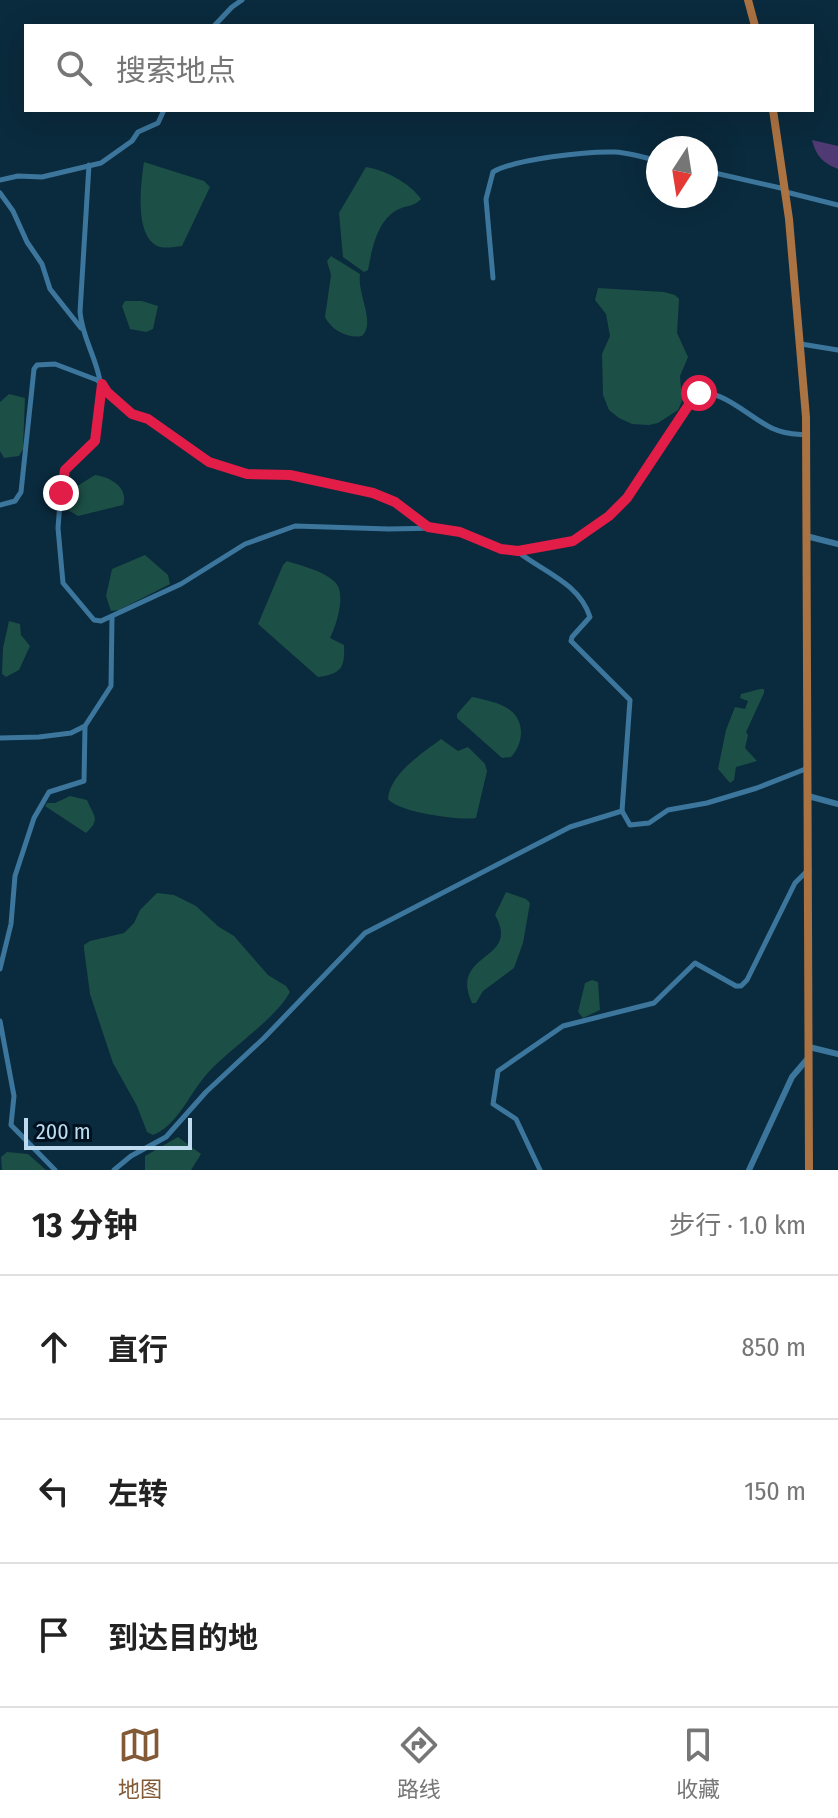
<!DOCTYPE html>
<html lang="zh">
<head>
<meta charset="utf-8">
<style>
	:root { --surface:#fff; --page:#f6f6f6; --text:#222; --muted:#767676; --line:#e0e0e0; --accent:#835a36 }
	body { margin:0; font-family:"Fira Sans Condensed","Noto Sans SC",sans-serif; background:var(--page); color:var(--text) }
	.compass { position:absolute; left:646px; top:136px; width:72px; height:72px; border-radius:50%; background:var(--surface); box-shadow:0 8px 32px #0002; rotate:192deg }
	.scale { position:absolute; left:24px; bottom:20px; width:168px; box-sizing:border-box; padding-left:8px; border:4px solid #bedbf0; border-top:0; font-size:22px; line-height:28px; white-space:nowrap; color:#bedbf0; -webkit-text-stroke:6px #001220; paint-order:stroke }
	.stop { position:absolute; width:24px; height:24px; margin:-18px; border:6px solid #e11d48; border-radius:50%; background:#fff }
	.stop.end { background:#e11d48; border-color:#fff; box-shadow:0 2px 8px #0008 }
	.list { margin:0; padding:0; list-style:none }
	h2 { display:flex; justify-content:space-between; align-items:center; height:104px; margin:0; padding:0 32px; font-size:34px }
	h2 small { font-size:26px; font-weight:400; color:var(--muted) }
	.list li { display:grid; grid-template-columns:52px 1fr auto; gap:24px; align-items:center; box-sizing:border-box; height:144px; padding:0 32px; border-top:2px solid var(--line) }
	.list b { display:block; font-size:30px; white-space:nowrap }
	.list em { font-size:26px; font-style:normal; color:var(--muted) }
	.icon { flex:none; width:44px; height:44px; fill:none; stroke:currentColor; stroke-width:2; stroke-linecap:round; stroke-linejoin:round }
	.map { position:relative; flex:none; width:838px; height:1170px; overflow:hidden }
	.search { position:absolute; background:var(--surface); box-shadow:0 8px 32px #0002; left:24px; right:24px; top:24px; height:88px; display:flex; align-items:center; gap:20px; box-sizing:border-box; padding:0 28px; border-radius:0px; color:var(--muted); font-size:30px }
	.sheet { height:536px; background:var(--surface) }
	nav { display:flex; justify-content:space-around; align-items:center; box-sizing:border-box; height:112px; border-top:2px solid var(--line); background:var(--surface); font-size:22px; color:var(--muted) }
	nav a { display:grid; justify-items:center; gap:4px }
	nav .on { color:var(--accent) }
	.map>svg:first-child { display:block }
	.green { fill:#4f3a73 }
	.water { fill:#1c4f45 }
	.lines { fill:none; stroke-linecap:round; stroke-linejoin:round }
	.street { stroke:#3c769c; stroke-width:5 }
	.secondary { stroke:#3c769c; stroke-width:6 }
	.highway { stroke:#ab7242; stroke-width:8 }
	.route { stroke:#e11d48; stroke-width:10 }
</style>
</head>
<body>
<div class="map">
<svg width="838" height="1170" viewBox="0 0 838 1170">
	<rect width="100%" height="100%" fill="#0a2a3d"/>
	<!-- green -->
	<path class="green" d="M 812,140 L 838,146 L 838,169 C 823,163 816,156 812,140 Z"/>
	<!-- water -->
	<g class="water">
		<path d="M 144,162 L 204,181 L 210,187 L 182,246 C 174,247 164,249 157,246 C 134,234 141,182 144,162 Z"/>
		<path d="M 366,167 C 385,170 410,183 421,199 C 414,207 406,205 397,210 C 377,221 372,249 368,270 L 364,272 L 343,257 L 339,213 Z"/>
		<path d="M 331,256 L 360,274 C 357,294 376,323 362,336 C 348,339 331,330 325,317 L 331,275 L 327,261 Z"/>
		<polygon points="598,288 664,292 675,295 679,299 677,333 688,357 680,376 682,401 678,410 658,423 649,425 632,424 619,418 609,410 603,395 602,354 610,336 606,314 595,300"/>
		<polygon points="125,301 142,301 158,306 153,329 146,332 130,329 122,306"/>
		<polygon points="9,394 25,398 23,449 19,456 4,458 0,451 0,402"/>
		<path d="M 95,475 C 111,477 129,488 123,505 L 78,516 L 66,509 L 67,486 L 79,485 Z"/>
		<polygon points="145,555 168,575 170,584 119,610 111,611 106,596 112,569"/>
		<path d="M 287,561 C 302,566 324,571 335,582 C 347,594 336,626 330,638 L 344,645 C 345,667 342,674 318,677 L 258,624 L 283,565 Z"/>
		<polygon points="9,621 20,624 21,635 30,646 19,670 6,677 2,674 3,648"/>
		<polygon points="760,689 764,689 764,693 746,732 748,735 745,748 757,761 736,767 734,780 730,783 718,769 726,730 735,707 745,709 748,701 740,698 741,694"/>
		<path d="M 472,697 C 483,699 501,703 510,710 C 526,722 523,745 511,757 L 502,758 L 457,718 L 457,714 Z"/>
		<path d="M 441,739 L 458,751 L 468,747 L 485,764 L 487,771 L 476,818 C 460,821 397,812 388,799 C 390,773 423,753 441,739 Z"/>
		<path d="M 70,796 L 87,800 C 94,817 101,819 86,833 L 45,806 L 47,803 L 55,803 Z"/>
		<path d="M 506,892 L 526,899 L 530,903 L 523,943 L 514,968 L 483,991 L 476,1003 L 472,1003 C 448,951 522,962 495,915 Z"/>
		<path d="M 157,893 L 174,895 L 196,906 L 219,927 L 234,936 L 268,975 L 286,986 L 290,992 C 274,1022 224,1051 202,1080 C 188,1098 175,1127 153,1135 L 147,1132 L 137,1106 L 113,1063 L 90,994 L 84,949 L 84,945 L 90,941 L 124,933 L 134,923 L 140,910 Z"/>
		<polygon points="592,980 598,982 600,1010 583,1018 578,1012 585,983"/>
		<polygon points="178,1137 201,1154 191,1170 145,1170 145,1156"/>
		<polygon points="7,1152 28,1154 46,1170 2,1170 1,1157"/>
	</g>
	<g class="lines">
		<!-- street -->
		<g class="street">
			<polyline points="214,26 232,7 242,0"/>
			<path d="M 89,165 L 80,312 C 82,337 96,357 100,381"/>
			<polyline points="706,171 785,189"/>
			<polyline points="0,180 18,176 42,177 101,163 132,141 138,132 158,123 164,110"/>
			<polyline points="786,192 838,205"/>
			<polyline points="0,193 13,211 27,242 42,264 50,289 81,328"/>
			<path d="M 493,278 L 486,199 L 493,172 C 515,159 588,151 615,152 C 630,153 644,157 658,161"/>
			<polyline points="801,344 838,350"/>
			<path d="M 102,384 L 95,441 L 65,470 L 62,477 L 58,528 L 63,583 L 94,620 L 101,621 L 181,584 L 245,544 L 295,526 L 389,529 L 439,528 L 469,535 L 501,549 L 518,551 L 573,541 L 599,525 L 627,498 L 694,397 C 717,382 751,420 774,429 C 784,434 795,434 806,435"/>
			<polyline points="0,505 15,501 21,492 34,369 37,365 55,364 97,380 132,414 148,419 209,462 247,474 290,475 380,495 395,502 427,526"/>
			<path d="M 518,552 C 544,572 579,583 590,617 L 572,637 L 571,641 L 630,700 L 622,811 L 630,825 L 649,823 L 668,810 L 707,803 L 757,788 L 808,768"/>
			<polyline points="0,738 39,737 71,733 85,726 111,686 112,617"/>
			<polyline points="0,969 11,924 15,876 34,818 49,792 84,781 85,726"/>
			<polyline points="0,1021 14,1096 11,1125 55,1170"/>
			<polyline points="114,1170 131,1156 166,1137 206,1092 264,1038 365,933 570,827 622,811"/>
			<polyline points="540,1170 516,1119 493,1104 498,1071 563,1026 654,1003 695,963 736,986 741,986 747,980 795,883 809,869"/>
		</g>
		<!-- secondary -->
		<g class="secondary">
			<polyline points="806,536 838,544"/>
			<polyline points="808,796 838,804"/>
			<polyline points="809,1047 838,1054"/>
			<polyline points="749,1170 792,1077 809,1057"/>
		</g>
		<!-- highway -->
		<g class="highway">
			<polyline points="748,0 755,26"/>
			<polyline points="773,110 789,219 806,417 809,1170"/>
		</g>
	</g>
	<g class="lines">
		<!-- route -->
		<polyline class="route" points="61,493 65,470 95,441 102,384 107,392 132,414 148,419 209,462 247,474 290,475 373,493 395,502 428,527 460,532 501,549 518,551 573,541 609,516 627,498 694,397 699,393"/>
	</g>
</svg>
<svg class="compass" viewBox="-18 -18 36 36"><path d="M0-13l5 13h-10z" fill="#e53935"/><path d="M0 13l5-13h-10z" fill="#767676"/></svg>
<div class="scale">200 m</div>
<div class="stop" style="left:699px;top:393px"></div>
<div class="stop end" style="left:61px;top:493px"></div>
<div class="search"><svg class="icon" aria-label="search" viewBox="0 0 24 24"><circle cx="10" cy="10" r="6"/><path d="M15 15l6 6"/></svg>搜索地点</div>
</div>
<section class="sheet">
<h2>13 分钟<small>步行 · 1.0 km</small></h2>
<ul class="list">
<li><svg class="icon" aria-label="ahead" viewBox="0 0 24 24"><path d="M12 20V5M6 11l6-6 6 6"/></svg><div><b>直行</b></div><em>850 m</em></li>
<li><svg class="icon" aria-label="left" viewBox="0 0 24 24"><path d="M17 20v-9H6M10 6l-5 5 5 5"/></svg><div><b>左转</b></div><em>150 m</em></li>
<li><svg class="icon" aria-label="arrive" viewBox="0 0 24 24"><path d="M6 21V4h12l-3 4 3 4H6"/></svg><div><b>到达目的地</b></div></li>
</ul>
</section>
<nav>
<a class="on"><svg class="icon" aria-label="map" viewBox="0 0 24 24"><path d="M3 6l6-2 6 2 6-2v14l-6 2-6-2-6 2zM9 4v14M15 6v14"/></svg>地图</a>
<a><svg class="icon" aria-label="directions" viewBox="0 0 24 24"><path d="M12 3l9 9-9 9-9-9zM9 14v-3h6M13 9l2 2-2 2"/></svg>路线</a>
<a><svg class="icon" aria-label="saved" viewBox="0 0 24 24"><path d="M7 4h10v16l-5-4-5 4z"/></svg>收藏</a>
</nav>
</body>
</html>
